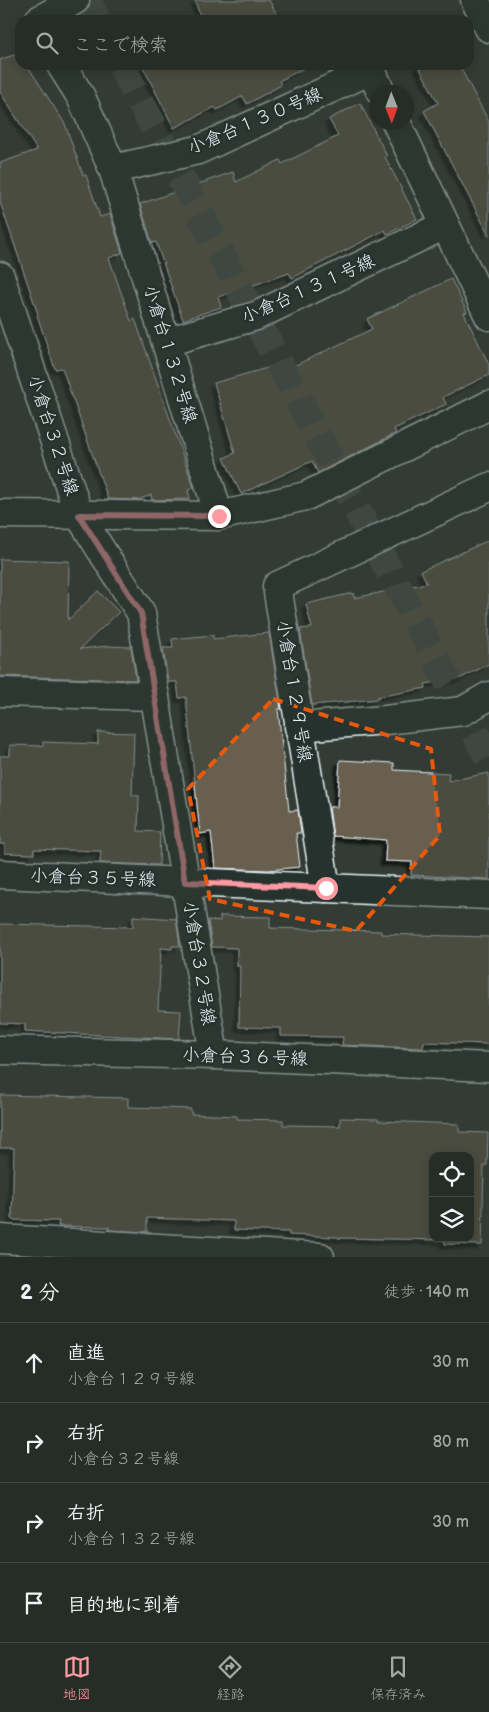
<!DOCTYPE html>
<html lang="ja">
<head>
<meta charset="utf-8">
<style>
	:root { --surface:#262d27; --page:#2e352f; --text:#f1f3f6; --muted:#a4a8a7; --line:#424944; --accent:#ff9aa2 }
	body { margin:0; font-family:"Balsamiq Sans","Klee One",sans-serif; background:var(--page); color:var(--text) }
	.controls { position:absolute; right:15px; bottom:15px; display:grid; overflow:hidden; border-radius:10px; box-shadow:0 2px 12px #0003 }
	.controls button { width:45px; height:45px; display:grid; place-items:center; padding:0; border:0; border-bottom:1px solid var(--line); background:var(--surface); color:var(--text); font:25px sans-serif }
	.compass { position:absolute; left:369px; top:85px; width:45px; height:45px; border-radius:50%; background:var(--surface); box-shadow:0 2px 12px #0003; rotate:179deg }
	.stop { position:absolute; width:15px; height:15px; margin:-11px; border:4px solid #ff9aa2; border-radius:50%; background:#fff }
	.stop.end { background:#ff9aa2; border-color:#fff; box-shadow:0 1px 5px #0008 }
	.list { margin:0; padding:0; list-style:none }
	h2 { display:flex; justify-content:space-between; align-items:center; height:65px; margin:0; padding:0 20px; font-size:21px }
	h2 small { font-size:16px; font-weight:400; color:var(--muted) }
	.list li { display:grid; grid-template-columns:32px 1fr auto; gap:15px; align-items:center; box-sizing:border-box; height:80px; padding:0 20px; border-top:1px solid var(--line) }
	.list b { display:block; font-size:19px; white-space:nowrap }
	.list p { margin:0; font-size:16px; white-space:nowrap; color:var(--muted) }
	.list em { font-size:16px; font-style:normal; color:var(--muted) }
	.icon { flex:none; width:28px; height:28px; fill:none; stroke:currentColor; stroke-width:2; stroke-linecap:round; stroke-linejoin:round }
	.map { position:relative; flex:none; width:489px; height:1257px; overflow:hidden }
	.search { position:absolute; background:var(--surface); box-shadow:0 2px 12px #0003; left:15px; right:15px; top:15px; height:55px; display:flex; align-items:center; gap:12px; box-sizing:border-box; padding:0 18px; border-radius:15px; color:var(--muted); font-size:19px }
	.sheet { height:385px; background:var(--surface) }
	nav { display:flex; justify-content:space-around; align-items:center; box-sizing:border-box; height:70px; border-top:1px solid var(--line); background:var(--surface); font-size:14px; color:var(--muted) }
	nav a { display:grid; justify-items:center; gap:2px }
	nav .on { color:var(--accent) }
	.map>svg:first-child { display:block }
	.building { fill:#675f50; stroke:#e8f1f8; fill-rule:evenodd; filter:url(#shadow) }
	.lines { fill:none; stroke-linecap:round; stroke-linejoin:round }
	.minor-tunnel { stroke:#4e5751; stroke-width:28; stroke-dasharray:28 14; stroke-linecap:butt }
	.minor-casing { stroke:#e8f1f8; stroke-width:31 }
	.minor { stroke:#26332d; stroke-width:28 }
	.route { stroke:#ff9aa2; stroke-width:6 }
	.marked { fill:none; stroke:#e8590c; stroke-width:4; stroke-dasharray:10 6; stroke-linejoin:round }
	.labels { text-anchor:middle; dominant-baseline:central; stroke-width:5; stroke-linejoin:round; paint-order:stroke }
	.street-label { font-size:18px; fill:#e8f1f8; stroke:#26332d }
</style>
</head>
<body>
<div class="map">
<svg width="489" height="1257" viewBox="0 0 489 1257">
	<defs>
		<filter id="shadow"><feDropShadow dx="-4.5" dy="4.5" stdDeviation="1" flood-color="#0009"/></filter>
	</defs>
	<rect width="100%" height="100%" fill="#333c34"/>
	<filter id="ink" filterUnits="userSpaceOnUse"><feTurbulence type="fractalNoise" baseFrequency=".02" numOctaves="2"/><feDisplacementMap in="SourceGraphic" scale="10" xChannelSelector="R" yChannelSelector="G"/><feConvolveMatrix kernelMatrix="1 2 1 2 8 2 1 2 1" color-interpolation-filters="sRGB"/></filter>
	<g filter="url(#ink)">
		<!-- building -->
		<g class="building">
			<polygon points="195,0 269,0 280,20 186,20 200,16"/>
			<polygon points="19,53 20,65 27,65 65,124 83,175 86,175 100,217 110,214 122,253 109,258 131,321 135,319 193,485 194,488 188,490 190,499 152,500 151,495 138,500 108,499 62,368 55,369 37,315 38,314 0,202 0,163 37,150 0,92 0,60"/>
			<polygon points="142,65 302,65 304,68 279,81 281,85 247,104 243,96 217,110 215,107 174,128"/>
			<polygon points="418,65 459,65 489,122 489,235 424,111 438,103"/>
			<polygon points="360,103 387,156 385,157 417,219 387,234 385,230 292,278 289,273 218,297 221,307 183,320 156,242 152,243 140,204 233,172 236,182 280,160 282,164 338,136 329,119"/>
			<polygon points="451,279 467,312 464,313 489,365 489,375 443,397 446,404 394,429 396,433 318,473 312,461 241,494 224,458 235,453 214,383 278,365 281,372 372,329 367,319"/>
			<polygon points="489,540 489,664 461,678 425,684 426,688 377,697 378,699 312,705 300,629 312,628 306,604 353,593 354,598 427,583 421,571"/>
			<polygon points="0,559 69,561 68,620 98,591 119,612 80,649 108,646 131,647 136,680 0,676"/>
			<polygon points="269,633 281,709 278,709 289,811 298,810 301,833 296,833 300,867 268,870 215,868 211,832 200,834 186,697 179,698 177,682 168,682 163,648 173,648 172,639 213,635 213,639"/>
			<polygon points="98,732 134,733 132,795 139,796 138,831 160,832 159,865 100,863 101,851 34,849 34,854 5,853 5,844 0,844 0,756 10,756 10,745 43,746 43,742 98,744"/>
			<polygon points="340,760 394,763 394,770 449,773 448,781 489,773 489,879 411,875 412,862 385,861 386,840 333,836 329,807 337,807"/>
			<polygon points="133,916 176,919 180,946 172,946 172,949 161,948 158,1010 181,1011 179,1039 25,1031 25,1024 0,1023 0,924 133,927"/>
			<polygon points="220,916 270,917 270,928 381,931 381,934 489,937 489,1044 424,1042 423,1048 342,1045 343,1037 281,1036 281,1028 239,1027 240,966 237,966 237,948 212,947 208,920 220,921"/>
			<path d="M 0,1095 L 128,1098 L 128,1107 L 191,1109 L 191,1114 L 237,1116 L 237,1119 L 283,1120 L 283,1125 L 340,1126 L 340,1118 L 378,1119 L 378,1121 L 459,1124 L 459,1132 L 488,1133 L 487,1165 L 484,1165 L 482,1245 L 445,1244 L 445,1240 L 338,1238 L 338,1237 L 289,1235 L 289,1232 L 234,1230 L 234,1221 L 147,1218 L 147,1232 L 109,1230 L 109,1227 L 58,1226 L 59,1221 L 12,1220 L 14,1148 L 0,1148 ZM 433,1156 L 470,1156 L 470,1238 L 433,1238 Z"/>
		</g>
		<g class="lines">
			<!-- minor-tunnel -->
			<g class="minor-tunnel">
				<polyline points="87,0 97,20"/>
				<polyline points="121,65 489,759"/>
			</g>
			<defs>
				<g id="minor">
					<polyline points="475,0 489,28"/>
					<polyline points="39,20 75,0"/>
					<polyline points="396,122 489,316"/>
					<polyline points="113,169 198,150 371,70 381,92"/>
					<polyline points="0,276 79,515 141,613 214,1055"/>
					<polyline points="166,342 256,316 445,225"/>
					<polyline points="0,514 219,516 113,169 81,97 61,65"/>
					<polyline points="219,516 306,496 489,405"/>
					<polyline points="0,692 155,696"/>
					<polyline points="299,727 385,720 463,711 489,696"/>
					<polyline points="0,874 326,888 277,586 489,487"/>
					<polyline points="326,888 489,895"/>
					<polyline points="0,1050 214,1055 489,1067"/>
					<polyline points="0,1239 320,1257"/>
				</g>
			</defs>
			<!-- minor casing -->
			<use href="#minor" class="minor-casing"/>
			<!-- minor -->
			<use href="#minor" class="minor"/>
		</g>
	</g>
	<g class="lines" filter="url(#ink)">
		<!-- route -->
		<polyline class="route" points="219,516 79,515 141,613 185,882 326,888"/>
	</g>
	<!-- marked area -->
	<path d="M0 0H489V1257H0ZM 273,699 L 431,749 L 440,835 L 356,931 L 210,899 L 188,789 Z" fill="#333c34" fill-opacity=".55" fill-rule="evenodd"/>
	<path class="marked" d="M 273,699 L 431,749 L 440,835 L 356,931 L 210,899 L 188,789 Z"/>
	<g class="labels">
		<!-- street labels -->
		<g class="street-label">
			<text transform="translate(255 121) rotate(-23)">小倉台１３０号線</text>
			<text transform="translate(308 289) rotate(-24)">小倉台１３１号線</text>
			<text transform="translate(170 354) rotate(73)">小倉台１３２号線</text>
			<text transform="translate(53 435) rotate(72)">小倉台３２号線</text>
			<text transform="translate(294 691) rotate(81)">小倉台１２９号線</text>
			<text transform="translate(93 878) rotate(2)">小倉台３５号線</text>
			<text transform="translate(199 963) rotate(81)">小倉台３２号線</text>
			<text transform="translate(245 1057) rotate(2)">小倉台３６号線</text>
		</g>
	</g>
</svg>
<div class="controls">
<button><svg class="icon" aria-label="locate" viewBox="0 0 24 24"><circle cx="12" cy="12" r="6"/><path d="M12 2v4M12 18v4M2 12h4M18 12h4"/></svg></button>
<button><svg class="icon" aria-label="layers" viewBox="0 0 24 24"><path d="M12 4l9 5-9 5-9-5zM3 14l9 5 9-5"/></svg></button>
</div>
<svg class="compass" viewBox="-18 -18 36 36"><path d="M0-13l5 13h-10z" fill="#e53935"/><path d="M0 13l5-13h-10z" fill="#a4a8a7"/></svg>
<div class="stop" style="left:326px;top:888px"></div>
<div class="stop end" style="left:219px;top:516px"></div>
<div class="search"><svg class="icon" aria-label="search" viewBox="0 0 24 24"><circle cx="10" cy="10" r="6"/><path d="M15 15l6 6"/></svg>ここで検索</div>
</div>
<section class="sheet">
<h2>2 分<small>徒歩 · 140 m</small></h2>
<ul class="list">
<li><svg class="icon" aria-label="ahead" viewBox="0 0 24 24"><path d="M12 20V5M6 11l6-6 6 6"/></svg><div><b>直進</b><p>小倉台１２９号線</p></div><em>30 m</em></li>
<li><svg class="icon" aria-label="right" viewBox="0 0 24 24"><path d="M7 20v-9h11M14 6l5 5-5 5"/></svg><div><b>右折</b><p>小倉台３２号線</p></div><em>80 m</em></li>
<li><svg class="icon" aria-label="right" viewBox="0 0 24 24"><path d="M7 20v-9h11M14 6l5 5-5 5"/></svg><div><b>右折</b><p>小倉台１３２号線</p></div><em>30 m</em></li>
<li><svg class="icon" aria-label="arrive" viewBox="0 0 24 24"><path d="M6 21V4h12l-3 4 3 4H6"/></svg><div><b>目的地に到着</b></div></li>
</ul>
</section>
<nav>
<a class="on"><svg class="icon" aria-label="map" viewBox="0 0 24 24"><path d="M3 6l6-2 6 2 6-2v14l-6 2-6-2-6 2zM9 4v14M15 6v14"/></svg>地図</a>
<a><svg class="icon" aria-label="directions" viewBox="0 0 24 24"><path d="M12 3l9 9-9 9-9-9zM9 14v-3h6M13 9l2 2-2 2"/></svg>経路</a>
<a><svg class="icon" aria-label="saved" viewBox="0 0 24 24"><path d="M7 4h10v16l-5-4-5 4z"/></svg>保存済み</a>
</nav>
</body>
</html>
